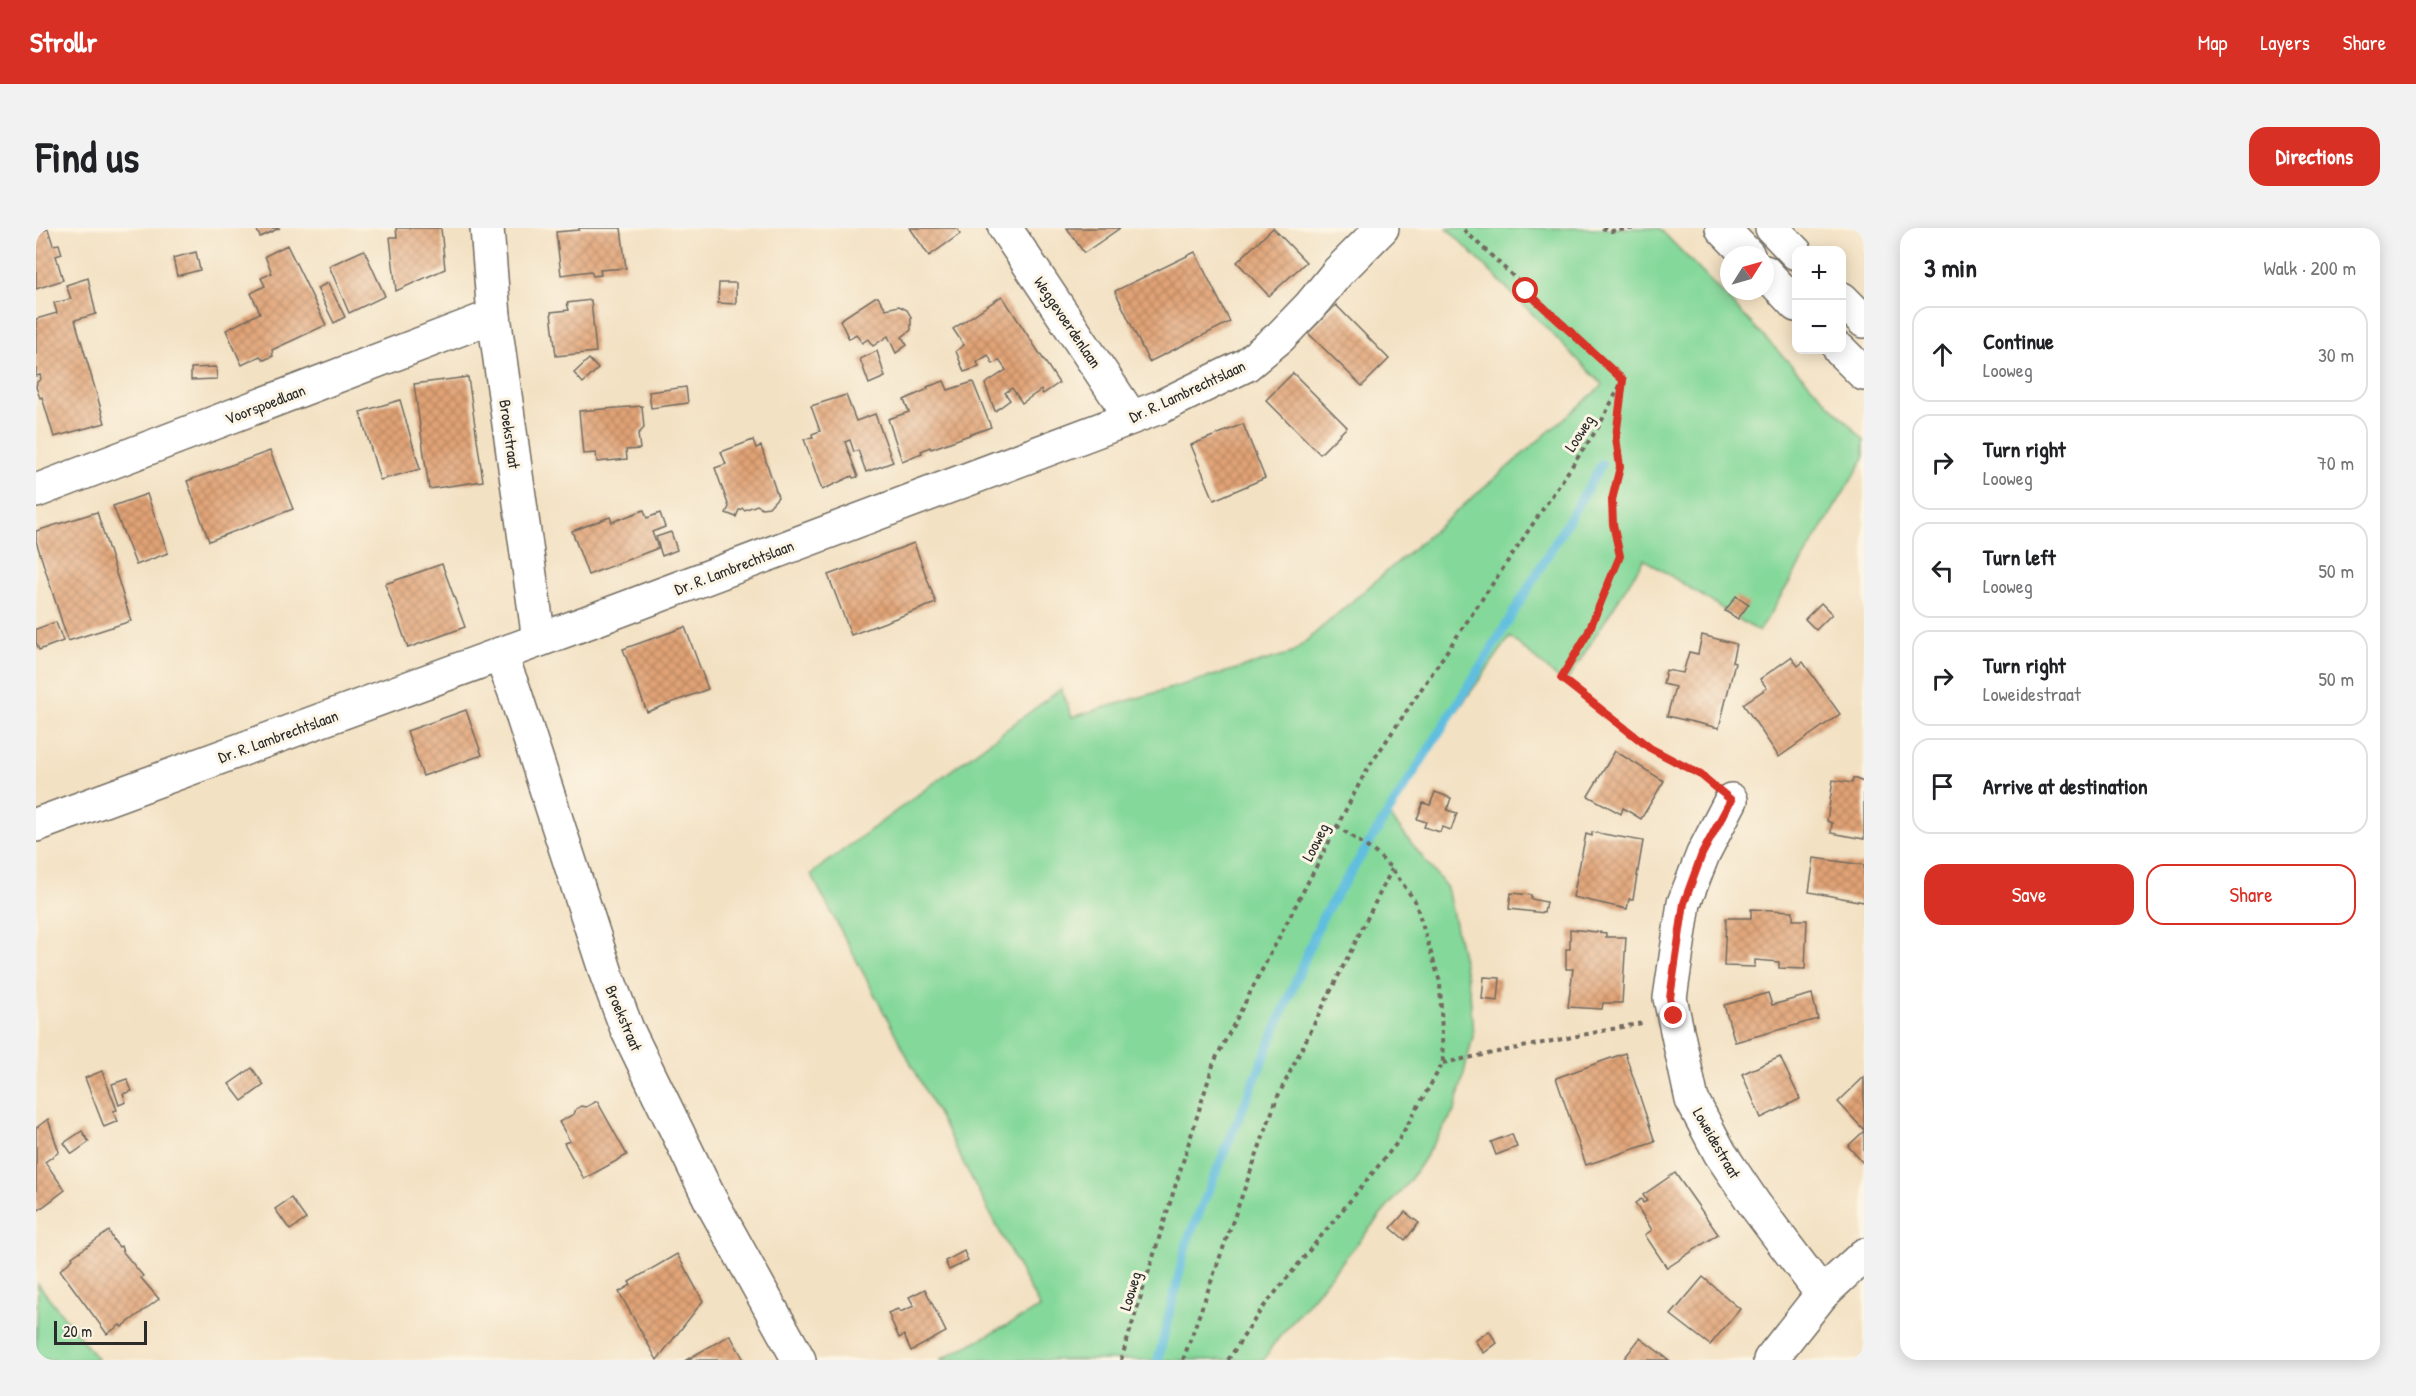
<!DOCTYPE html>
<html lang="en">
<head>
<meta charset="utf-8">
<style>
	:root { --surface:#fff; --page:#f2f2f2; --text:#202124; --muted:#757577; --line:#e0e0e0; --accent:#d93025 }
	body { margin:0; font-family:"Patrick Hand",sans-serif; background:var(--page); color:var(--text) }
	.controls { position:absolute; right:18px; top:18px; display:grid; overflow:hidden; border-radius:12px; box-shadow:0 3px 15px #0003 }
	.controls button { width:54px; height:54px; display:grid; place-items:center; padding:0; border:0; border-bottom:2px solid var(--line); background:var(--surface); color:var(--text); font:30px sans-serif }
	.compass { position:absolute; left:1684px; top:18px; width:54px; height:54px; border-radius:50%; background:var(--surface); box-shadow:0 3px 15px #0003; rotate:53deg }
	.scale { position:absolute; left:18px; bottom:15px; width:93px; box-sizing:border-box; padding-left:6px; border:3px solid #2b2b2b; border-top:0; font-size:16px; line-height:21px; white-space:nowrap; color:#2b2b2b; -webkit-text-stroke:4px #fcf5e5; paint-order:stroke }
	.stop { position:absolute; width:18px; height:18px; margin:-14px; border:4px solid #d93025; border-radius:50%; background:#fff }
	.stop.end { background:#d93025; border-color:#fff; box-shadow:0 2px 6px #0008 }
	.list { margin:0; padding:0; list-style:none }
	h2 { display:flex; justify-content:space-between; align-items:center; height:78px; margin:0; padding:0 24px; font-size:26px }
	h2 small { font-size:20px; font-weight:400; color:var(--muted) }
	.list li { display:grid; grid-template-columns:39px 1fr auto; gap:18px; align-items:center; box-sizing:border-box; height:96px; margin:0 12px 12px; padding:0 12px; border:2px solid var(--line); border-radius:18px }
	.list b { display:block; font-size:22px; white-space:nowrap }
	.list p { margin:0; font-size:20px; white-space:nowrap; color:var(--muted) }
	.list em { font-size:20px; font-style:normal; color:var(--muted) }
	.actions { display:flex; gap:12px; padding:18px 24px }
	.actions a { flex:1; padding:14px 0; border:2px solid var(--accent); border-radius:18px; text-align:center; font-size:21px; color:var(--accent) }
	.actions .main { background:var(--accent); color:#fff }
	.icon { flex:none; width:33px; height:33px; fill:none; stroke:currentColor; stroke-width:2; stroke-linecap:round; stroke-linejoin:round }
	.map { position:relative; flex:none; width:1828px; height:1132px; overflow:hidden; border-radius:18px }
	header { display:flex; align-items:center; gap:36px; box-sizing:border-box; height:84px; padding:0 30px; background:var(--accent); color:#fff }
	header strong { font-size:28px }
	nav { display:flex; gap:33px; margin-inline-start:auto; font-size:21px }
	.intro { display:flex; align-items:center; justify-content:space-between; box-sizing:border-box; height:144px; padding:0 36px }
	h1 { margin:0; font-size:42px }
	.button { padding:15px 27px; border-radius:18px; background:var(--accent); color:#fff; font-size:21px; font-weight:700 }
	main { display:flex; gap:36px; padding:0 36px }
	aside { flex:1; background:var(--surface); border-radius:18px; box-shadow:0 3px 15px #0003 }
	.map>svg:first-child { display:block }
	.park { fill:#84d89a; stroke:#588262; stroke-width:1.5 }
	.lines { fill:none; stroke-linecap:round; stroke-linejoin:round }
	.stream { stroke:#61bedf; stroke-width:9 }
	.building { fill:url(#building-cross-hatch) }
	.minor-casing { stroke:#716b60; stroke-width:36 }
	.major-casing { stroke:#716b60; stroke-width:36 }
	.path { stroke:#716b60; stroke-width:4; stroke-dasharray:4.5 4.5; stroke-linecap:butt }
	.minor { stroke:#fff; stroke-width:33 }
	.major { stroke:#fff; stroke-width:33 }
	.route { stroke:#d93025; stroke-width:8 }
	.labels { text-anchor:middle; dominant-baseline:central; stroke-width:6; stroke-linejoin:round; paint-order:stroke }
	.street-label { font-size:16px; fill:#2b2b2b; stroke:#fcf5e5 }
</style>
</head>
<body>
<header>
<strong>Strollr</strong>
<nav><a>Map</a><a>Layers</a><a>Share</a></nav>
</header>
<div class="intro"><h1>Find us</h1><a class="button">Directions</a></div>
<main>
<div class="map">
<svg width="1828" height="1132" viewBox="0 0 1828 1132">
	<defs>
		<pattern id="building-cross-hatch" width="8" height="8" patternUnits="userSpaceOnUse" patternTransform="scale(1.5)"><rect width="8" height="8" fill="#e1a376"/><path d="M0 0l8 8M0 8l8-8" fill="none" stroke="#b78561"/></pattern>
	</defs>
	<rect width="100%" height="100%" fill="#fcf5e5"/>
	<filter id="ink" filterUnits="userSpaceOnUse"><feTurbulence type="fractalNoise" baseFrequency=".0167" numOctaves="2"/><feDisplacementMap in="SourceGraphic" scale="12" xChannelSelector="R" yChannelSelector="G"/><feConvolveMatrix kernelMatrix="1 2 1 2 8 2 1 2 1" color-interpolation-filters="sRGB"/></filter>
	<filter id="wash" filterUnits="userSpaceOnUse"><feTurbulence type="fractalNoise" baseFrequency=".008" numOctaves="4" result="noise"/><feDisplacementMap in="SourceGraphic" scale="24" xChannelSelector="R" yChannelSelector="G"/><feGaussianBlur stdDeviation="1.35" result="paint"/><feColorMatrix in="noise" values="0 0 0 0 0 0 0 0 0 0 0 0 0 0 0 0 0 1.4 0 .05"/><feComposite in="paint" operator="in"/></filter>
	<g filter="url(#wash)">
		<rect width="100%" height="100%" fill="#f3e1c3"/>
		<!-- park -->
		<g class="park">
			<polygon points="1411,0 1623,0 1828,212 1828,231 1723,404 1608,331 1529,456 1474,409 1350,583 1411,660 1434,764 1437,808 1419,882 1374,952 1236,1118 1228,1132 904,1132 1004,1080 775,646 1025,461 1036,489 1256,425 1567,157"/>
			<polygon points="2,1056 62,1132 0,1132"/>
		</g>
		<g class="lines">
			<!-- stream -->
			<polyline class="stream" points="1122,1132 1151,1014 1286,690 1454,424 1566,236"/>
		</g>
		<g id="blocks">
			<!-- building -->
			<g class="building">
				<polygon points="220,0 244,0 224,9"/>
				<polygon points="360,0 405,0 409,41 360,63 354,9 361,9"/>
				<polygon points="543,0 585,0 590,40 564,42 565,47 557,48 555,43 525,47 520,4 543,2"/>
				<polygon points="874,0 921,0 924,6 893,28"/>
				<polygon points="1031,0 1084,0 1048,25"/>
				<polygon points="1237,0 1270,34 1233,68 1201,34"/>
				<polygon points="12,1 17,17 23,16 26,26 20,28 27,52 0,61 0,4"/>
				<polygon points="251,17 290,97 236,122 237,128 228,132 224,128 206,137 190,102 224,85 215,65 229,58 225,50 236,45 229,28"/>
				<polygon points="328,22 349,68 313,85 293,38"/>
				<polygon points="160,24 164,42 141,48 137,30"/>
				<polygon points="1159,24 1194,94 1113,134 1079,63"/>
				<polygon points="52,50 60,86 39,92 69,195 18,209 6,169 4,170 0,159 1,154 5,151 4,147 0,148 0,91 21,85 18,75 35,71 30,57"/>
				<polygon points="292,55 309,89 298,95 281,60"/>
				<polygon points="683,55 700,55 700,76 682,75"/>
				<polygon points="966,68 1023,155 1007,166 1005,162 986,175 976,160 969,165 974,172 959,183 949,156 970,142 963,132 957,136 952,127 941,134 943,139 928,144 920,123 928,117 917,101"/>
				<polygon points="839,69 842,69 850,81 863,78 871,82 875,89 875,102 866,109 871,117 860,125 852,108 837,118 832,111 826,115 820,106 813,111 804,92"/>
				<polygon points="555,72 560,124 520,128 515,84 533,82 531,75"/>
				<polygon points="1300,77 1353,131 1326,158 1272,105"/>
				<polygon points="841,123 849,149 833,156 824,131"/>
				<polygon points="553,131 562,141 547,155 538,145"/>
				<polygon points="180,139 181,151 155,152 155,140"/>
				<polygon points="1257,145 1311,199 1284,226 1230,172"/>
				<polygon points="432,149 447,253 393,261 378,156"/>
				<polygon points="908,153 912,162 937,154 955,199 895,221 894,219 885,223 886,225 866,233 852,191 873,184 868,172 892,161 891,159"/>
				<polygon points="650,159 652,175 615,180 613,164"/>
				<polygon points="810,167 820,193 839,186 857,234 830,244 822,222 818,224 814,212 809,214 822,249 817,250 816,248 786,262 768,211 777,210 776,206 784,203 775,178"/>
				<polygon points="364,172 384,241 344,252 324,184"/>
				<polygon points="606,178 608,200 602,206 604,221 590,222 591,231 561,234 560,225 547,226 543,183"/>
				<polygon points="1207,196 1229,250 1178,272 1155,217"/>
				<polygon points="717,212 720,220 725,218 742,269 733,279 726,280 721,277 708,282 707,280 703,282 700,289 690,285 693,279 679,240 690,236 685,224"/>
				<polygon points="234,223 257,281 173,313 151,253"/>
				<polygon points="111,266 132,325 100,337 77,278"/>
				<polygon points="608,282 611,290 624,285 629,299 616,304 622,320 552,347 536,303 574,289 576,294"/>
				<polygon points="61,284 95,393 32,413 0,313 0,303"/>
				<polygon points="635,304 641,322 626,328 620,309"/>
				<polygon points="878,315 900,375 815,407 792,347"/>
				<polygon points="406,336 429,399 372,420 349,356"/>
				<polygon points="1700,368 1713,376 1702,391 1689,383"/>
				<polygon points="1785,375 1796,386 1780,402 1769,391"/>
				<polygon points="20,394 27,413 3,422 0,414 0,401"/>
				<polygon points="649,399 672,461 611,484 587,421"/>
				<polygon points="1666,407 1700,416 1696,434 1699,435 1683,500 1631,488 1639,459 1627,456 1630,442 1647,445 1653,424 1662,426"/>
				<polygon points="1755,429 1762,438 1767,434 1804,486 1743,529 1707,476 1731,460 1724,451"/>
				<polygon points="430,482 446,527 387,548 371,503"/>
				<polygon points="1579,523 1628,553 1605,591 1587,580 1585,586 1552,568"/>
				<polygon points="1817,550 1828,554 1828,611 1795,605 1796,595 1791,593 1797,552 1816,555"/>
				<polygon points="1399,564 1415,570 1411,582 1421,585 1415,602 1406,599 1404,604 1388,599 1390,594 1381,591 1387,575 1394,577"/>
				<polygon points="1556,604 1607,613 1597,671 1593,671 1591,681 1537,669 1550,606 1556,608"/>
				<polygon points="1778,630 1828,637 1828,674 1773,664"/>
				<polygon points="1475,665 1495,667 1495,671 1510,674 1508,685 1473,681"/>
				<polygon points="1715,681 1757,683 1757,692 1771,692 1769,741 1743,740 1743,734 1719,732 1719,739 1688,738 1690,690 1715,690"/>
				<polygon points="1534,701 1570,705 1570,709 1590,709 1586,775 1567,775 1566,781 1532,779 1537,741 1530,741 1530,721 1534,721"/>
				<polygon points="1448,749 1464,750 1462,773 1446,771"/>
				<polygon points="1732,765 1736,777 1776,766 1782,791 1699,814 1688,777"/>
				<polygon points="1589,825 1619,914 1550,937 1520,850"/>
				<polygon points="1744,829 1764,871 1725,890 1706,846"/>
				<polygon points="216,840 228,857 206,873 193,856"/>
				<polygon points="66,843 81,882 77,883 82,893 68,899 49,850"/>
				<polygon points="1828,849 1828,902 1802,874"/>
				<polygon points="91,851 96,863 87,866 90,874 83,877 76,856"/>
				<polygon points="561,873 591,927 548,951 528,915 534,913 523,894 538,886 540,881 545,878 550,879"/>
				<polygon points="12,891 23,924 9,934 29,962 0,984 0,900"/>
				<polygon points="46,903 53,914 36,926 28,915"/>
				<polygon points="1828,903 1828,936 1812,918"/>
				<polygon points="1476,906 1481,919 1460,927 1455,914"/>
				<polygon points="1639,945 1682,1006 1631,1040 1609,1007 1616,1002 1599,975 1605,971 1607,975 1611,973 1607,967"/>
				<polygon points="255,970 270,991 254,1002 239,981"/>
				<polygon points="1369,984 1383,995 1369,1012 1355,1000"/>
				<polygon points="73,1003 78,1013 83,1019 85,1018 87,1024 107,1048 105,1050 123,1071 86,1099 84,1097 71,1106 24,1042 37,1031 36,1029"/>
				<polygon points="928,1023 932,1033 913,1042 909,1033"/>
				<polygon points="641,1026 667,1073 621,1132 583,1064 595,1057 593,1054"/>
				<polygon points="1667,1049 1704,1081 1674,1117 1635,1087"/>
				<polygon points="889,1061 910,1104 875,1123 868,1107 863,1110 852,1085 862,1081 864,1084 878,1078 873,1069"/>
				<polygon points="1453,1103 1461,1115 1448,1125 1439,1113"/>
				<polygon points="694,1107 708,1132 650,1132"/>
				<polygon points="1604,1110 1633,1132 1587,1132"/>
			</g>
		</g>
	</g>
	<g filter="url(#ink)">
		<use href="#blocks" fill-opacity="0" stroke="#716b60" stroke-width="1.5"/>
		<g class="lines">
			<defs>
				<g id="minor">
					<polyline points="451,0 458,88 503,412"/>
					<polyline points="969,0 1095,189"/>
					<polyline points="0,263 458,88"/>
					<polyline points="464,426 478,462 571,748 591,801 674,971 763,1132"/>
					<polyline points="1695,572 1667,626 1648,675 1634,770 1656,872 1684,925 1719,977 1786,1066"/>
					<polyline points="0,597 555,393 1124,179 1210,137 1244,109 1274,78 1302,44 1346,0"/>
					<polyline points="1734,1132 1786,1066 1828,1027"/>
				</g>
				<g id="major">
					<polyline points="1686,0 1712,27"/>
					<polyline points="1736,0 1760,25"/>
					<polyline points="1729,44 1760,77"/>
					<polyline points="1806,71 1828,93"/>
					<polyline points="1804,122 1828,146"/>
				</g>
			</defs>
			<!-- minor casing -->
			<use href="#minor" class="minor-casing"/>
			<!-- major casing -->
			<use href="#major" class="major-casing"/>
			<!-- path -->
			<g class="path">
				<polyline points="1566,0 1575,3 1601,0"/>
				<polyline points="1587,156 1580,209 1584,239 1576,272 1577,296 1584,329 1552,405 1525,450 1614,520 1672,553"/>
				<polyline points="1407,835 1606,795"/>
				<polyline points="1085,1132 1178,834 1330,543 1563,198 1587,152 1426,0"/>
				<polyline points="1147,1132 1241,870 1356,641"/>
				<polyline points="1192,1132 1225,1082 1361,915 1407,835 1404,754 1379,673 1356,641 1341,626 1301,598"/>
			</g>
			<!-- minor -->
			<use href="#minor" class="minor"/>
			<!-- major -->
			<use href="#major" class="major"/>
		</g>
	</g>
	<g class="lines" filter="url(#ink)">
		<!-- route -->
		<polyline class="route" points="1490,63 1587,152 1580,209 1584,239 1576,272 1577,296 1584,328 1552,405 1525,450 1614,520 1665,547 1695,572 1666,626 1648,675 1634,770 1638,788"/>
	</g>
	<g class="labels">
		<!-- street labels -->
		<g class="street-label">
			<text transform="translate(1032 94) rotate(56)">Weggevoerdenlaan</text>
			<text transform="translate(1151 163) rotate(-25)">Dr. R. Lambrechtslaan</text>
			<text transform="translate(229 176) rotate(-21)">Voorspoedlaan</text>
			<text transform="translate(1543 205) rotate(-57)">Looweg</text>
			<text transform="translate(474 206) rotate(82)">Broekstraat</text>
			<text transform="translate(698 339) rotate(-21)">Dr. R. Lambrechtslaan</text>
			<text transform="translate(242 508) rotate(-20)">Dr. R. Lambrechtslaan</text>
			<text transform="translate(1279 614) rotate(-63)">Looweg</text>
			<text transform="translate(588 790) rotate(67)">Broekstraat</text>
			<text transform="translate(1681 915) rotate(60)">Loweidestraat</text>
			<text transform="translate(1094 1063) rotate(-73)">Looweg</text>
		</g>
	</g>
</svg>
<div class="controls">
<button>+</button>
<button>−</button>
</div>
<svg class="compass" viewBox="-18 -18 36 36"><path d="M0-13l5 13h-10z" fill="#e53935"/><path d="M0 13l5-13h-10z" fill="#757577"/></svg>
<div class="scale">20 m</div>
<div class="stop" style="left:1490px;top:63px"></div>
<div class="stop end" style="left:1638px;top:788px"></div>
</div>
<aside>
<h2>3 min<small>Walk · 200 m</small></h2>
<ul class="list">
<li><svg class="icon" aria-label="ahead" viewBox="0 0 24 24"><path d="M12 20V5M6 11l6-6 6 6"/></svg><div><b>Continue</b><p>Looweg</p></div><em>30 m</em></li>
<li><svg class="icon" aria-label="right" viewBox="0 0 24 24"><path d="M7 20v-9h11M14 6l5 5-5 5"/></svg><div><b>Turn right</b><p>Looweg</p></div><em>70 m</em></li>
<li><svg class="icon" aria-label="left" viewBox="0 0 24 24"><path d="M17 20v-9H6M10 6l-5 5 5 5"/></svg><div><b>Turn left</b><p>Looweg</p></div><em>50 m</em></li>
<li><svg class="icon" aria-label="right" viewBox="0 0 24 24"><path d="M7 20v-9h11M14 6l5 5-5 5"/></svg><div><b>Turn right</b><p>Loweidestraat</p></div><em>50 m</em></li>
<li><svg class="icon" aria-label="arrive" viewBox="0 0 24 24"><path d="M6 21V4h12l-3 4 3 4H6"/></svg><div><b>Arrive at destination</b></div></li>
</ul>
<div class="actions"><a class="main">Save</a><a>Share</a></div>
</aside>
</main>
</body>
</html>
